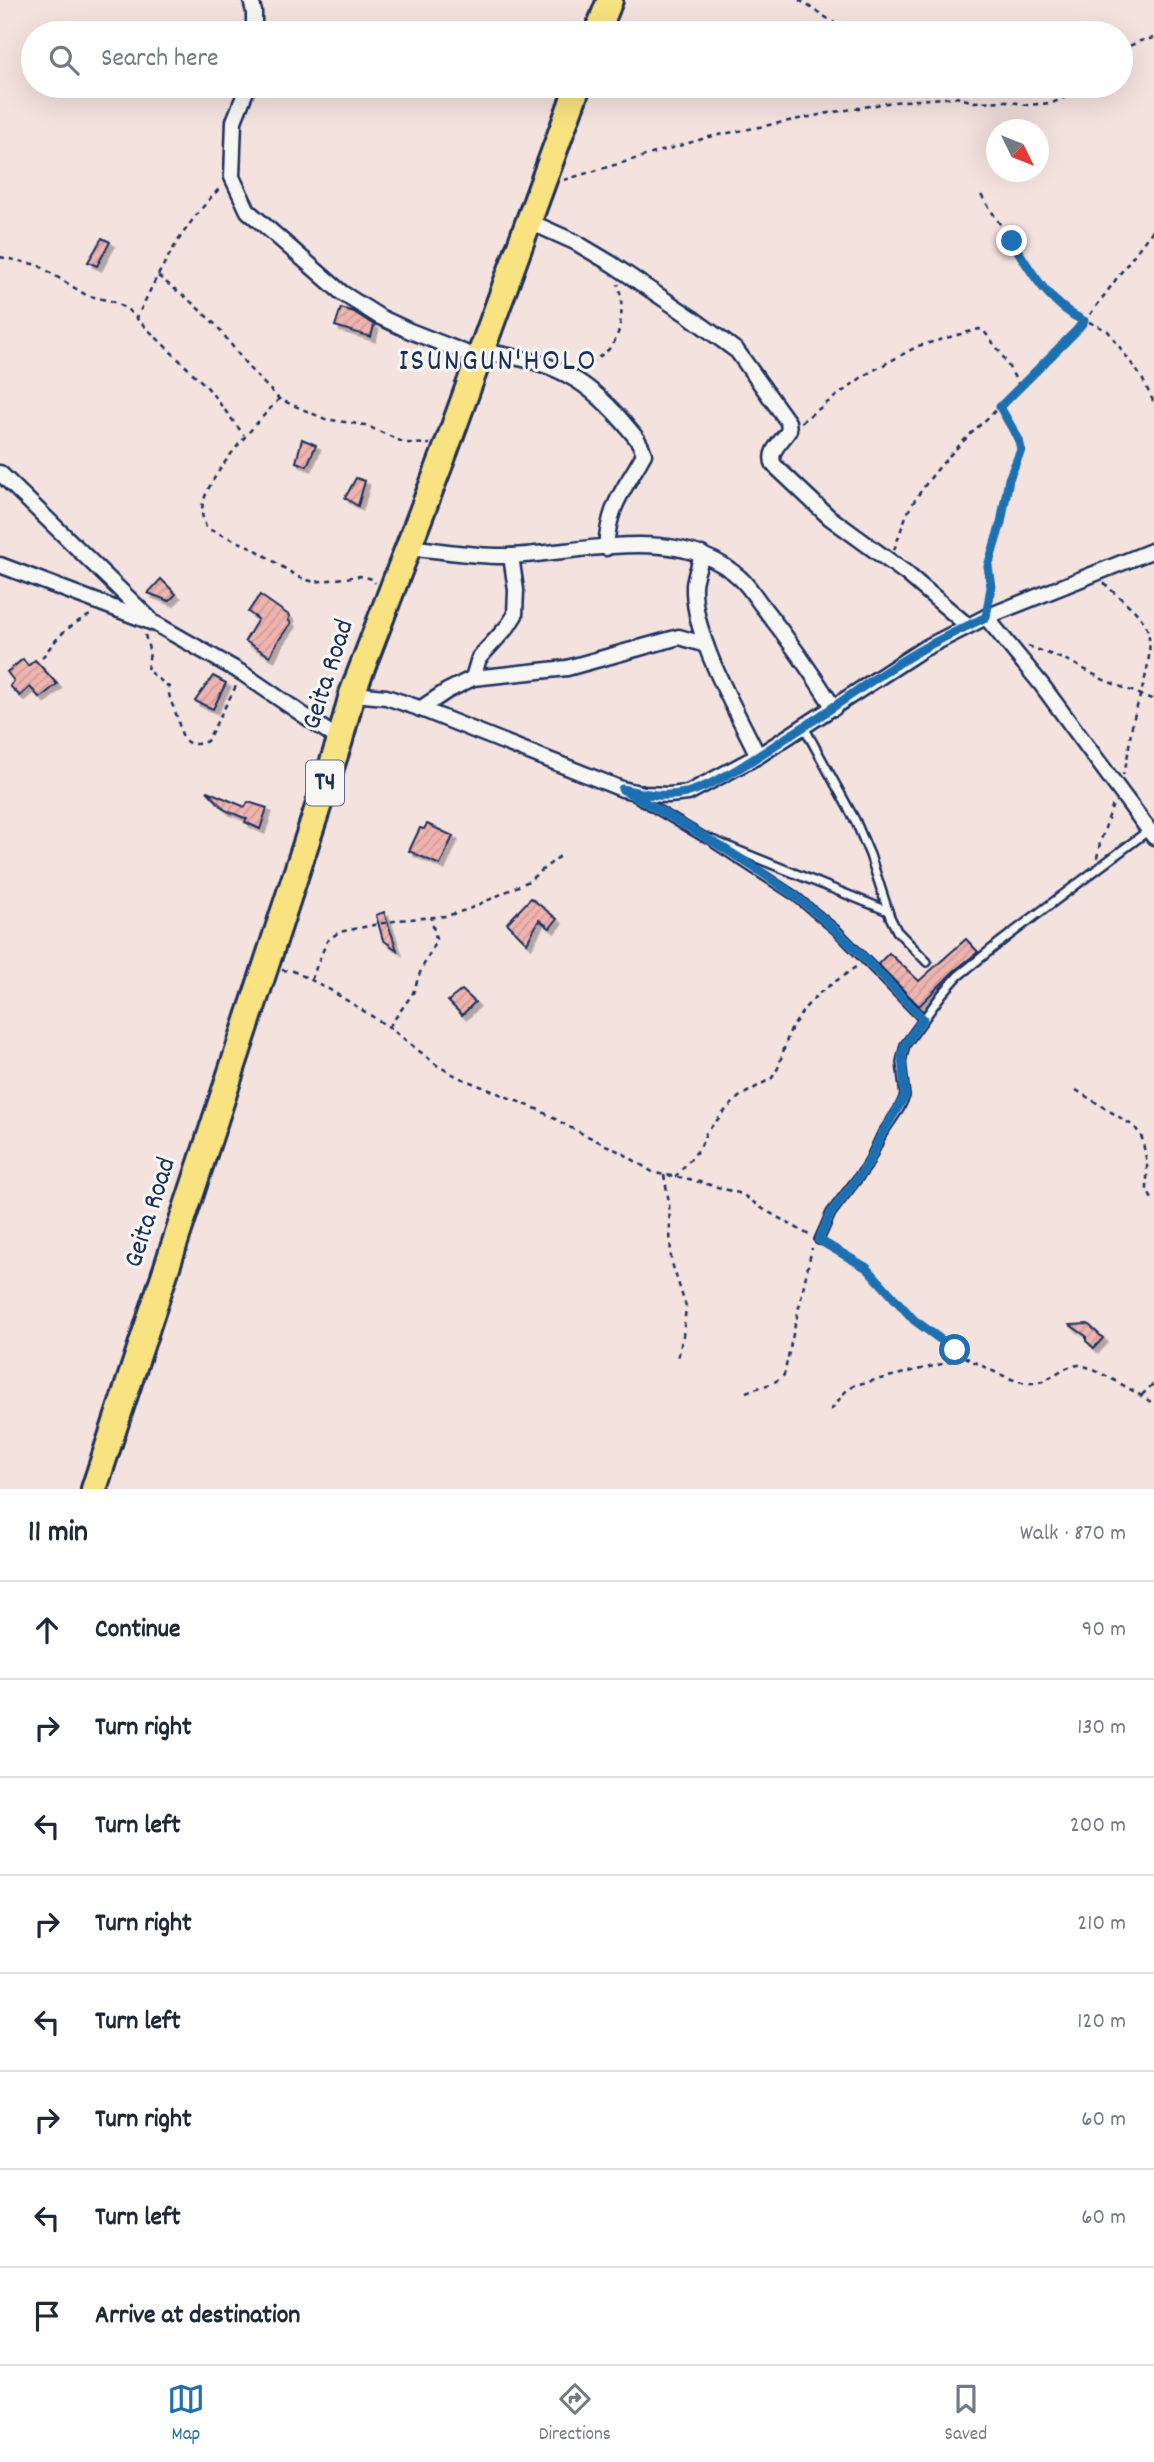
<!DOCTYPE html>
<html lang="en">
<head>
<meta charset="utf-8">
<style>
	:root { --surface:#fff; --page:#f2f2f3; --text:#1f2937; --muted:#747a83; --line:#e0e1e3; --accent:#1f6fb2 }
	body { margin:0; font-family:Dekko,sans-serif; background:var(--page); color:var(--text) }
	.compass { position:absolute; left:986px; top:119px; width:63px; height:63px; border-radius:50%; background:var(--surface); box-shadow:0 7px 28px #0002; rotate:133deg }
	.stop { position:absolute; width:21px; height:21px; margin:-16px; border:5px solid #1f6fb2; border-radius:50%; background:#fff }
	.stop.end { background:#1f6fb2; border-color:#fff; box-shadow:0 2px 7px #0008 }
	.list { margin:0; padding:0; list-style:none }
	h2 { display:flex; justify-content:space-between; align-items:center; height:91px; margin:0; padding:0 28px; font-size:30px }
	h2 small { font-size:23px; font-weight:400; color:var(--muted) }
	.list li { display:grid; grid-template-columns:46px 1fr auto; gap:21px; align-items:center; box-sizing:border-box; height:98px; padding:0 28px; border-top:2px solid var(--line) }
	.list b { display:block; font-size:26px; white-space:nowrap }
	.list em { font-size:23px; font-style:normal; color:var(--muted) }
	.icon { flex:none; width:38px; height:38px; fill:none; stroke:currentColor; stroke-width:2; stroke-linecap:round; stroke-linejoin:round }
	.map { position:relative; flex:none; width:1154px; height:1489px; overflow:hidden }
	.search { position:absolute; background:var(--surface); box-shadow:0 7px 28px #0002; left:21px; right:21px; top:21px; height:77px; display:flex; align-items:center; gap:18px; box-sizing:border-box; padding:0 24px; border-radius:38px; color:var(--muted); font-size:26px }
	.sheet { height:875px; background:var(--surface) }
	nav { display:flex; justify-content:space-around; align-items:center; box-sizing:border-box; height:98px; border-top:2px solid var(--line); background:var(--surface); font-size:19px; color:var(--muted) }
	nav a { display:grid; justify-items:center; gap:4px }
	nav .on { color:var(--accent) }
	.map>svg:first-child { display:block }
	.building { fill:url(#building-hatch); stroke:#1b2f5e; stroke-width:2; filter:url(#shadow) }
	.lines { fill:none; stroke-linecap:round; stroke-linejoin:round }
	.service-casing { stroke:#1b2f5e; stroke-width:12 }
	.minor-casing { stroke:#1b2f5e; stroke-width:19 }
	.trunk-casing { stroke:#1b2f5e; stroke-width:30 }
	.path { stroke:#1b2f5e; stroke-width:2.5; stroke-dasharray:5 5; stroke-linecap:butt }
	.service { stroke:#f6f6f2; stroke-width:7 }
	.minor { stroke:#f6f6f2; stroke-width:14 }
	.trunk { stroke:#f8e281; stroke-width:24 }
	.route { stroke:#1f6fb2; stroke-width:9 }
	.labels { text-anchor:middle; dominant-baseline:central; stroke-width:6; stroke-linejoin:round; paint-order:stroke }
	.shield { fill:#f6f6f2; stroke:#5d6b8a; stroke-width:2 }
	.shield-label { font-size:26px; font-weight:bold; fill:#1b2f5e }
	.street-label { font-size:28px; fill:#1b2f5e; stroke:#f6f6f2 }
	.quarter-label { font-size:32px; letter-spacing:2px; fill:#1b2f5e; stroke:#f6f6f2 }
</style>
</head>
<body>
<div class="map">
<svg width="1154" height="1489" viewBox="0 0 1154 1489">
	<defs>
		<pattern id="building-hatch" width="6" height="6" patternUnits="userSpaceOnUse" patternTransform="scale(1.75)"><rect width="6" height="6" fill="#f0b4af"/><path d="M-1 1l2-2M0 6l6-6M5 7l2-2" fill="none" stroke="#cd9b99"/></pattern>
		<filter id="shadow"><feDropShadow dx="4.5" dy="4.5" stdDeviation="0" flood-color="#0004"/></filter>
	</defs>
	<rect width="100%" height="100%" fill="#f4e2de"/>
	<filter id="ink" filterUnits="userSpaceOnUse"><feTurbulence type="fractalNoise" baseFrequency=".0143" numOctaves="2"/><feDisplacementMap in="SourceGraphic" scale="14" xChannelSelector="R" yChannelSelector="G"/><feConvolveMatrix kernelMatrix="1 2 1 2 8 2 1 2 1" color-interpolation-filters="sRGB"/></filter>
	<g filter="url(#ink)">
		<!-- building -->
		<g class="building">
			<polygon points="102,238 110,242 97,266 88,262"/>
			<polygon points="341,308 354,312 374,325 371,337 335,326"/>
			<polygon points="302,439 316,445 307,466 296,462"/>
			<polygon points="356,478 365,481 358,506 345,498"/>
			<polygon points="161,579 176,594 169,601 148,593"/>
			<polygon points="260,595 290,616 288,620 291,623 276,644 270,656 245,641 258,619 248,612"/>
			<polygon points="23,659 28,666 35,660 57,684 40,698 30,687 20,696 10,686 14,681 7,672"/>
			<polygon points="213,676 226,683 213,709 195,701"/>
			<polygon points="207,791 245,807 248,802 267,808 260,829 245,822 247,819 225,810"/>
			<polygon points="427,824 453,836 440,865 409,851 420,828 424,829"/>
			<polygon points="531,898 557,919 550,928 539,920 527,943 507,923"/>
			<polygon points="384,912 397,950 383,940 376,915"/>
			<polygon points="966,939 978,952 954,971 919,1006 878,964 889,953 919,981"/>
			<polygon points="462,990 475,1002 462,1015 448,1001"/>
			<polygon points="1088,1324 1103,1338 1094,1348 1086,1341 1086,1336 1070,1325"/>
		</g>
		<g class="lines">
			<defs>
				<g id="service">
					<polyline points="804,727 856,822 870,855 890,917 897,931 927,962"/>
					<polyline points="634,796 702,836 888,911"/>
					<polyline points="715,844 795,896 837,931 923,1019"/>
					<polyline points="819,1240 831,1213 867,1166 882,1134 899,1109 905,1096 901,1062 905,1045 942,994 958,976 1003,940 1149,830"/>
				</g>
				<g id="minor">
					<polyline points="251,0 254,12 254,33"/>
					<polyline points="248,86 234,121 232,177 248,211 342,293 380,317 410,331 466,353 474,364"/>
					<path d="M 528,221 L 575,242 L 612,264 L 692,318 L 737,351 L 788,422 L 789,430 C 783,441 767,451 774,465 L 829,517 L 906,573 L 968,626"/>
					<path d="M 480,351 C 544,361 579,370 623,422 C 631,432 641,441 644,454 C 624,491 609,503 606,548"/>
					<polyline points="0,473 150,619"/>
					<path d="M 406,547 C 440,550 474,557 508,556 C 581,554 679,522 740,578 C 749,586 756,598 763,607 C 789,640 812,673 834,708"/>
					<path d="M 702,554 C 700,564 695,575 694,585 C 692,637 736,709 758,756"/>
					<polyline points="0,565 156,624 242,673 340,740"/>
					<polyline points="986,617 1041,684 1154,837"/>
					<polyline points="473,678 479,658 508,626 515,615 516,590 511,556"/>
					<polyline points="352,694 386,697 416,707 622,789 644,794 669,795 688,793 758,756 923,649 986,617 1154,550"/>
					<polyline points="420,709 447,691 473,678 567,668 679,637 706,645"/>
				</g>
				<g id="trunk">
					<polyline points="597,33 610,0"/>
					<polyline points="94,1489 340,740 352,694 444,454 578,86"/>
				</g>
			</defs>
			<!-- service casing -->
			<use href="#service" class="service-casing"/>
			<!-- minor casing -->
			<use href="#minor" class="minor-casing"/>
			<!-- trunk casing -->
			<use href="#trunk" class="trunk-casing"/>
			<!-- path -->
			<g class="path">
				<polyline points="799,0 836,24"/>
				<polyline points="1121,50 1140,41 1154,38"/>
				<polyline points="564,180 709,137 829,113 893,102 956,97 974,102 1007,101 1027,105 1052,103 1068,96 1080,86"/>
				<polyline points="981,195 1037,281 1062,309 1108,331 1142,378 1154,403"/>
				<polyline points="0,257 38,265 86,295 114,302 127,309 207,387 244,435"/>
				<polyline points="158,276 189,300 217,326 249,368 279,399 325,419 365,425 405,443 430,444"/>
				<path d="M 136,320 C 159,270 183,225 222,186"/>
				<path d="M 583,370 C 590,361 601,357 609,349 C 623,335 624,302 618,284"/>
				<path d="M 279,399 C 258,422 201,481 202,512 C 202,517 205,523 206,528 L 253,548 L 298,577 L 314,582 L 360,576 L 373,579 L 375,583"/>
				<polyline points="801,422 865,375 918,346 979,329 983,330 1001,353 1020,387"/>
				<path d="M 894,550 C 899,537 903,522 909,510 C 950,438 1024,394 1077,331 C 1104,298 1127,262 1154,229"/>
				<path d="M 1104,583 C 1118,598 1141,611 1148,631 C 1154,661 1140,693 1133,721 C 1129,739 1129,757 1123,775"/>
				<polyline points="987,603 991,588 988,566 1001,523 1009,479 1021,450 1019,440 1000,407"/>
				<path d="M 145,635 L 150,653 L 147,670 L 169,687 C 168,699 173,704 176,714 C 182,731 180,752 207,741 L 236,686"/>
				<polyline points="1028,646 1071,662 1104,680 1154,700"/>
				<path d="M 42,658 C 57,637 69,624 93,614"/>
				<polyline points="1097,858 1100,843 1113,804"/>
				<polyline points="282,970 293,971 327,988 389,1027 438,1066 458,1077 539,1110 573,1129 624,1154 654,1173 689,1179 742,1194 763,1209 811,1236"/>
				<polyline points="311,980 327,941 339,932 399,920 446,916 469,909 527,882 560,856"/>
				<polyline points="389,1027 413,993 421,970 432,949 436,939 431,918"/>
				<polyline points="1076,1090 1135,1127 1142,1138 1147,1163 1147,1190 1154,1203"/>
				<polyline points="664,1175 669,1202 671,1260 686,1307 683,1336 678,1358"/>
				<polyline points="675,1177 700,1148 706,1133 725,1111 739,1097 772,1078 778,1068 789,1033 804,1009 818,994 857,966"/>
				<path d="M 826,1244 C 840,1252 856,1259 867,1269 C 885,1284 898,1304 914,1320 C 940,1344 976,1365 1009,1378 C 1049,1394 1051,1367 1079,1365 C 1090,1365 1143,1396 1154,1404"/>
				<path d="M 746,1392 C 760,1386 773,1386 784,1375 L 812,1248"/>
				<polyline points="1142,1395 1154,1383"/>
				<polyline points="831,1410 845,1392 855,1385 946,1363 965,1355"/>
			</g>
			<!-- service -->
			<use href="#service" class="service"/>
			<!-- minor -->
			<use href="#minor" class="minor"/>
			<!-- trunk -->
			<use href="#trunk" class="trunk"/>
		</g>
	</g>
	<g class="lines" filter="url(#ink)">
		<!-- route -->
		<path class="route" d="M 955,1350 L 914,1320 L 867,1268 L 819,1240 L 831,1213 L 867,1166 L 882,1134 L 905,1096 L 902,1055 L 905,1045 L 923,1019 C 882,977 842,932 795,896 C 741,856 681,823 622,789 C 643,794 665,798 686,793 C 719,784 760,755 789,736 C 835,708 877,674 924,648 C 944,637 965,627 986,617 L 991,587 L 988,566 L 1001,523 L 1009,479 L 1021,450 L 1019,440 L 1000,407 L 1076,331 L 1084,321 C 1050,305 1031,272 1012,241"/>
	</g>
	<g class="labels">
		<!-- shield labels -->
		<rect class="shield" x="306" y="760.5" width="38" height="45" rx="5"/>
		<g class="shield-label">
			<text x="325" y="783">T4</text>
		</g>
		<!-- street labels -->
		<g class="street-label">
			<text transform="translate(330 675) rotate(-72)">Geita Road</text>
			<text transform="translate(152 1213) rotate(-72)">Geita Road</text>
		</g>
		<!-- quarter labels -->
		<g class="quarter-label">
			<text x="498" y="363">ISUNGUN'HOLO</text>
		</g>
	</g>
</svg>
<svg class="compass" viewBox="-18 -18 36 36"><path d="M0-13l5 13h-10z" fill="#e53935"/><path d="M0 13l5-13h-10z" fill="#747a83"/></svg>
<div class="stop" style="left:955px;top:1350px"></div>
<div class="stop end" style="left:1012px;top:241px"></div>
<div class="search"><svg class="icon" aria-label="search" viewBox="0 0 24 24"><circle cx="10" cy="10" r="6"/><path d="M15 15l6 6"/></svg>Search here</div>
</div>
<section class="sheet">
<h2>11 min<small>Walk · 870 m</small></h2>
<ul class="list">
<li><svg class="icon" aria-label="ahead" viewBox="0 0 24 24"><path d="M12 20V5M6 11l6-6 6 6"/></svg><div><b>Continue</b></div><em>90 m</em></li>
<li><svg class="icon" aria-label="right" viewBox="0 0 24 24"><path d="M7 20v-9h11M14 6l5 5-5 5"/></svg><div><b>Turn right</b></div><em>130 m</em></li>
<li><svg class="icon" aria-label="left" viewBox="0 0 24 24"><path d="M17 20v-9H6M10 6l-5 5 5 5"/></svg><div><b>Turn left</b></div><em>200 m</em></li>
<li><svg class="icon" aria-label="right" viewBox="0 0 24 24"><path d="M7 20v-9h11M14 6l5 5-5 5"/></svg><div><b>Turn right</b></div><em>210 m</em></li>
<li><svg class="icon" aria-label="left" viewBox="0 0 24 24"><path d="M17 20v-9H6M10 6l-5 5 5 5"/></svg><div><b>Turn left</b></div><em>120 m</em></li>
<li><svg class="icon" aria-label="right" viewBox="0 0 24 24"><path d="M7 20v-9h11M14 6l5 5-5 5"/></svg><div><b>Turn right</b></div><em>60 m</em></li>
<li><svg class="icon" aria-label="left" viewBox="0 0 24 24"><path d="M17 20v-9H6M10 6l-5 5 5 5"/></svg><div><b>Turn left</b></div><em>60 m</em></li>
<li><svg class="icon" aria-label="arrive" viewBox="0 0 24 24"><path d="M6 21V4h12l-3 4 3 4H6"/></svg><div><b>Arrive at destination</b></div></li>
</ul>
</section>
<nav>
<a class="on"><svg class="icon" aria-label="map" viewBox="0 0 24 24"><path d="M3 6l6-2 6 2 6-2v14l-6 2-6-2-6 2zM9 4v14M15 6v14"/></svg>Map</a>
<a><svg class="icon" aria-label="directions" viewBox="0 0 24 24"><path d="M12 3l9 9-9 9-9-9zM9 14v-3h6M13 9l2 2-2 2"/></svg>Directions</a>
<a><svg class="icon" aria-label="saved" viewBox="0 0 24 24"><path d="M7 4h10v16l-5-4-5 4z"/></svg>Saved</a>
</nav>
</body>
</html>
